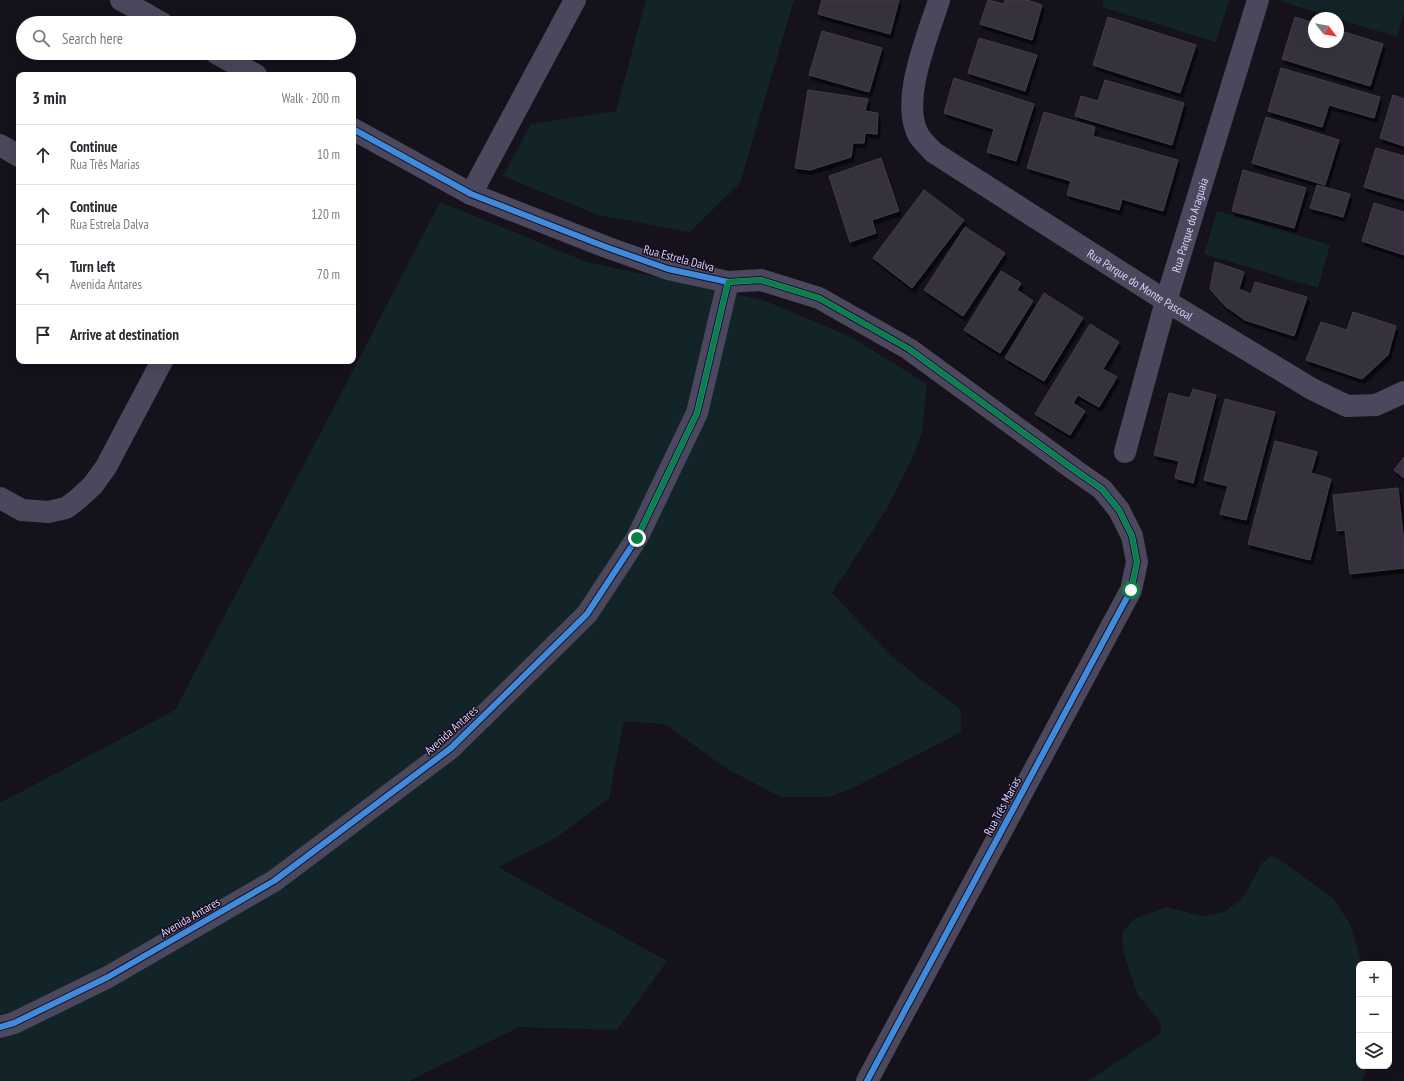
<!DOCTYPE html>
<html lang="en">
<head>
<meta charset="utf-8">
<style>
	:root { --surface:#fff; --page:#f7f7f7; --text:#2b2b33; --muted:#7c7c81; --line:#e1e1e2 }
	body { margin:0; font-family:"PT Sans Narrow",sans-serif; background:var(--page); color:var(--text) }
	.controls { position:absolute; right:12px; bottom:12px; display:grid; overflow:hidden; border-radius:8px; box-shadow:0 4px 16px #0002 }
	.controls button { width:36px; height:36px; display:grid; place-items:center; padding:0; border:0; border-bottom:1px solid var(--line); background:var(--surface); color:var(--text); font:20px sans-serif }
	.compass { position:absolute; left:1308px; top:12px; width:36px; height:36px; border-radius:50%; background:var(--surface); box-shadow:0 4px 16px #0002; rotate:121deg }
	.stop { position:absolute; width:12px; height:12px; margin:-9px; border:3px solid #0b8043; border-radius:50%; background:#fff }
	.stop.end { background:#0b8043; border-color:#fff; box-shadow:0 1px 4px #0008 }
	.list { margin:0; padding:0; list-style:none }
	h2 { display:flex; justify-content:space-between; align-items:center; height:52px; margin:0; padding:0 16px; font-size:17px }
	h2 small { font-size:13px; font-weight:400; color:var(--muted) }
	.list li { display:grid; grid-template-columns:26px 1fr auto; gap:12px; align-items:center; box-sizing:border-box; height:60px; padding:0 16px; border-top:1px solid var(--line) }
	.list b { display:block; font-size:15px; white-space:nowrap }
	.list p { margin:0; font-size:13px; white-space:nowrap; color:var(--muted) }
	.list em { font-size:13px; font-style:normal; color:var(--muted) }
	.icon { flex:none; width:22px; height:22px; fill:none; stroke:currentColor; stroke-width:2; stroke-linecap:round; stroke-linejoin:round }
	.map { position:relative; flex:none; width:1404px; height:1081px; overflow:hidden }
	.search { position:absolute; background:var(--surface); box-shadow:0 4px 16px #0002; left:16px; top:16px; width:340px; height:44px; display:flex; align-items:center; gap:10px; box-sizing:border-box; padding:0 14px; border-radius:22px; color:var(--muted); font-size:15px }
	.panel { position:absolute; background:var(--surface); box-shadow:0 4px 16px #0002; left:16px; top:72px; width:340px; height:292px; border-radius:8px }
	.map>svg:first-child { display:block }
	.green { fill:#122428 }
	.building { fill:#35303e; stroke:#433c4f; filter:url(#shadow) }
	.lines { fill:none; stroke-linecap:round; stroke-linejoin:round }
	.minor { stroke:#4b485d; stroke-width:22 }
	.cycleway-casing { stroke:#140e20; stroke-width:8 }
	.cycleway { stroke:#408adc; stroke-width:6 }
	.route { stroke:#0b8043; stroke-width:5 }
	.labels { text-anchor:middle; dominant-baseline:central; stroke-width:3; stroke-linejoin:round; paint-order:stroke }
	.street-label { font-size:12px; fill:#dcd1fc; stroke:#140e20 }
</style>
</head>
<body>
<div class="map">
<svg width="1404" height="1081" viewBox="0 0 1404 1081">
	<defs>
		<filter id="shadow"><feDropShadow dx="2.5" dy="4.5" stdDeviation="0" flood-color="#0009"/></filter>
	</defs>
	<rect width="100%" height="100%" fill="#15121c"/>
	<!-- green -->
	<g class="green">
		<polygon points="646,0 794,0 740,183 690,232 598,215 503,176 531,124 616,111"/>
		<polygon points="1104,0 1229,0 1216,42 1102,7"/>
		<polygon points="1284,0 1404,0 1404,14 1397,37 1283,2"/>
		<polygon points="440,202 587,262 763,300 851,337 927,384 922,432 912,459 886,510 832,593 891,656 961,710 961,732 851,789 829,797 781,797 727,769 665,724 624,721 609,798 557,837 498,867 667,961 617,1030 519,1027 409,1081 0,1081 0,803 175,710 332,411"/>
		<polygon points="1217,211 1330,245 1318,288 1204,254"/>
		<polygon points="1273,855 1333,898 1350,924 1362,964 1359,964 1359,1066 1368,1066 1362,1081 1088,1081 1161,1033 1161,1023 1137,994 1123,951 1122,932 1134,919 1166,907 1202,916 1224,912 1243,898 1262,863"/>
	</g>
	<!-- building -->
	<g class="building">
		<polygon points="822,0 899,0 890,34 818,14"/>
		<polygon points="988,0 1004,4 1005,0 1027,0 1042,5 1032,40 980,24"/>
		<polygon points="1108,17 1196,45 1180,93 1093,65"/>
		<polygon points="1295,17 1314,23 1314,42 1338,42 1338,30 1383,44 1370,86 1282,59"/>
		<polygon points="822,31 882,48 869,92 809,75"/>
		<polygon points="979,38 1037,55 1025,91 968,73"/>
		<polygon points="1281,68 1380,97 1374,118 1329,105 1322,127 1268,111"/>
		<polygon points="954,78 1034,104 1016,161 987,152 994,129 944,113"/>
		<polygon points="1105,80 1184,103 1172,145 1075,116 1081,96 1098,101"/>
		<polygon points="808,90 868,99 865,111 878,113 877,134 865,133 864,143 853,143 851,157 810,170 795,168"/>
		<polygon points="1393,95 1404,99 1404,146 1380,138"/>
		<polygon points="1044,112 1095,127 1093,136 1178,160 1163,211 1122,199 1119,210 1067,195 1071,181 1027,168"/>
		<polygon points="1266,117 1339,140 1325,185 1252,163"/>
		<polygon points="1376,148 1404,156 1404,199 1364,187"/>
		<polygon points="881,158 899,211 872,220 876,233 850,242 829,176"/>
		<polygon points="1243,170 1306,188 1294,228 1232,211"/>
		<polygon points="1317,185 1350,194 1343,217 1310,208"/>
		<polygon points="924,190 964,220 912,288 873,258"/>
		<polygon points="1374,203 1404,212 1404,255 1362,241"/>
		<polygon points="965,227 1005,253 963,316 924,290"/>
		<polygon points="1215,262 1244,272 1239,289 1251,294 1255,282 1307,297 1294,336 1245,320 1225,306 1210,289"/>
		<polygon points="1001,271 1021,283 1017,290 1033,301 1000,353 964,330"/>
		<polygon points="1044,293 1083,318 1044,381 1005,358"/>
		<polygon points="1353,312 1396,326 1388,355 1362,379 1306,360 1321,322 1347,330"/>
		<polygon points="1090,324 1119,342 1103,369 1117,377 1099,407 1078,395 1073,403 1085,411 1070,435 1035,414"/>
		<polygon points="1193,389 1216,395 1193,483 1175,478 1179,461 1154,455 1169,393 1190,398"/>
		<polygon points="1225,399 1275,412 1246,520 1220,514 1228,486 1204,480"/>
		<polygon points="1275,441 1317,452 1311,473 1331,479 1310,560 1248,544"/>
		<polygon points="1404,457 1404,478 1394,470"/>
		<polygon points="1398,488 1404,544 1404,568 1350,574 1345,530 1337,531 1333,495"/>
	</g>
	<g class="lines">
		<!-- minor -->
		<g class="minor">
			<polyline points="121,0 162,23"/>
			<path id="s1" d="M 939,0 C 928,36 899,101 919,136 C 923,142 929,147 933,152 L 1166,301 L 1312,389 L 1347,406 L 1376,405 L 1404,392"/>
			<polyline points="216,53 256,75"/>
			<polyline points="353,129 471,194 606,247 668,269 728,282 761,280 819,298 909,349 1076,471 1102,489 1119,510 1132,536 1137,562 1131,590 867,1081"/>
			<polyline points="0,145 19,156"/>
			<polyline points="471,194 575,0"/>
			<path id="s2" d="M 1125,452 L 1166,301 L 1258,0"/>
			<polyline points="0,498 22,510 48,512 66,508 78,499 93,485 106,467 162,361"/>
			<polyline points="0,1027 14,1023 108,977 274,881 451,748 587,614 637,538 697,413 728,282"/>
		</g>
		<defs>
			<g id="cycleway">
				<polyline points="353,129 471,194 606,247 668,269 728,282 761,280 819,298 909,349 1076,471 1102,489 1119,510 1132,536 1137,562 1131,590 867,1081"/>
				<polyline points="0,1027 14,1023 108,977 274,881 451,748 587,614 637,538 697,413 728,282"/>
			</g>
		</defs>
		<!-- cycleway casing -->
		<use href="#cycleway" class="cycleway-casing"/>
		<!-- cycleway -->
		<use href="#cycleway" class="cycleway"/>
	</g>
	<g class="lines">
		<!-- route -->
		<polyline class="route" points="637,538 697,413 728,282 761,280 819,298 909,349 1076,471 1102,489 1119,510 1132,536 1137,562 1131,590"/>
	</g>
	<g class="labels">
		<!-- street labels -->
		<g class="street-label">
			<text stroke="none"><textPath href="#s2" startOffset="236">Rua Parque do Araguaia</textPath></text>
			<text transform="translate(679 258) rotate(15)">Rua Estrela Dalva</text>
			<text stroke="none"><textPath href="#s1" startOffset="408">Rua Parque do Monte Pascoal</textPath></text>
			<text transform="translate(451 730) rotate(-42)">Avenida Antares</text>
			<text transform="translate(1002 806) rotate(-62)">Rua Três Marias</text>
			<text transform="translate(190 917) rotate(-30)">Avenida Antares</text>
		</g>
	</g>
</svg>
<div class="controls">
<button>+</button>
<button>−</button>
<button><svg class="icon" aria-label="layers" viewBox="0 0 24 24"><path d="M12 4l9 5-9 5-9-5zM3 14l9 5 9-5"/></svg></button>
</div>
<svg class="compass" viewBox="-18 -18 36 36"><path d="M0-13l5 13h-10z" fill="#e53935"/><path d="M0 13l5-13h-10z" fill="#7c7c81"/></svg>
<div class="stop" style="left:1131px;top:590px"></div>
<div class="stop end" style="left:637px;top:538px"></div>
<div class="search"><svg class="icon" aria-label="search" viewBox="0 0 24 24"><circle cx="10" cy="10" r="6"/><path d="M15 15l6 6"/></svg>Search here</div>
<section class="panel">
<h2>3 min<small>Walk · 200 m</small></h2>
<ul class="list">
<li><svg class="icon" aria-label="ahead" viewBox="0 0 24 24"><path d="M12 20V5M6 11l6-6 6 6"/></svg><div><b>Continue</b><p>Rua Três Marias</p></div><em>10 m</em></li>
<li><svg class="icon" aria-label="ahead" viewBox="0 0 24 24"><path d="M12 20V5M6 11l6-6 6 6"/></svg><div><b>Continue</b><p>Rua Estrela Dalva</p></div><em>120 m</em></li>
<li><svg class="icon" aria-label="left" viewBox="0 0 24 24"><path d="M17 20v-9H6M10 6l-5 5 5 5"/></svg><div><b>Turn left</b><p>Avenida Antares</p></div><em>70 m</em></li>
<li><svg class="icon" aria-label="arrive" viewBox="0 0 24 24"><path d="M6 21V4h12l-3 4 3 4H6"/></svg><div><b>Arrive at destination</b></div></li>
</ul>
</section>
</div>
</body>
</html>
